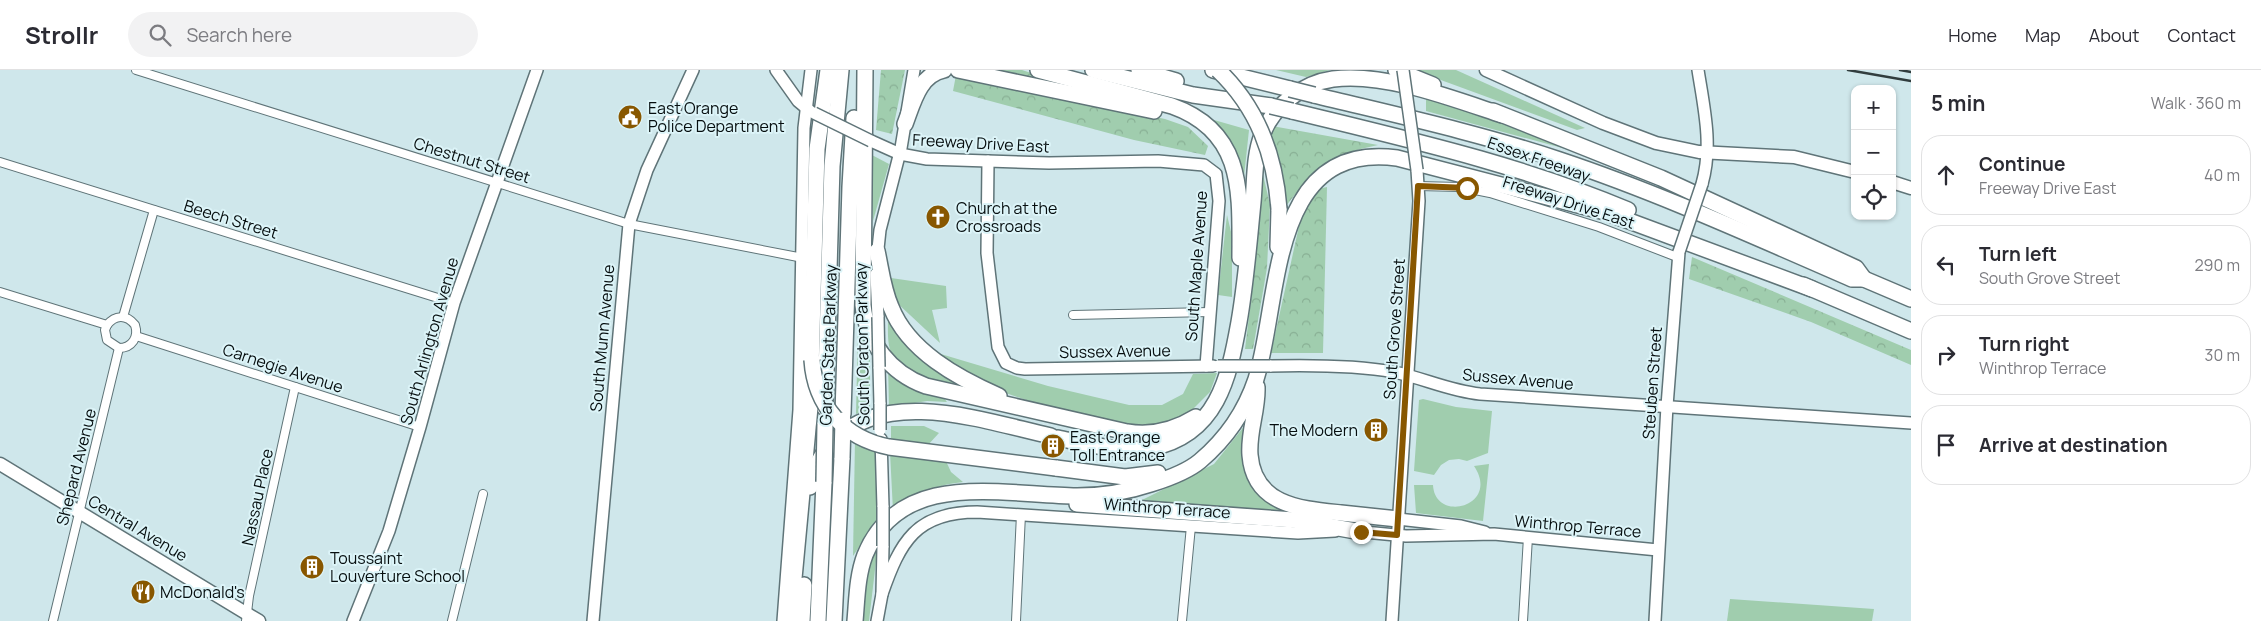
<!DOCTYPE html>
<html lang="en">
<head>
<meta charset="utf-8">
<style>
	:root { --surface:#fff; --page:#f2f2f3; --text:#2b2b33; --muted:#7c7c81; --line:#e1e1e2 }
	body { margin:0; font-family:Manrope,sans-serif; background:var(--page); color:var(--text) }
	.controls { position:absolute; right:15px; top:15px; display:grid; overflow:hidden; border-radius:10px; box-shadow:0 1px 4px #0004 }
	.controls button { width:45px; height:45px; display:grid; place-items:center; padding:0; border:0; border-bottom:1px solid var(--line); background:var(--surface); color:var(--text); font:25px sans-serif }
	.stop { position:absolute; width:15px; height:15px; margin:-11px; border:4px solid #885700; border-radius:50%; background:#fff }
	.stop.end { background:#885700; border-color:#fff; box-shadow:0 1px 5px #0008 }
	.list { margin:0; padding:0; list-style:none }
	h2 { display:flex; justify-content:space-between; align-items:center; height:65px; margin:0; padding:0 20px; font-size:21px }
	h2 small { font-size:16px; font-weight:400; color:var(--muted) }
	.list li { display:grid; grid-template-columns:32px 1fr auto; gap:15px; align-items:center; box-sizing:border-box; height:80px; margin:0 10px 10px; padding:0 10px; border:1px solid var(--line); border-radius:20px }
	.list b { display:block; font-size:19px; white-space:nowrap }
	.list p { margin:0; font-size:16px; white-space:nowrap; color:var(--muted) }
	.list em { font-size:16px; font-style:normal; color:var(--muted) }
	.icon { flex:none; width:28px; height:28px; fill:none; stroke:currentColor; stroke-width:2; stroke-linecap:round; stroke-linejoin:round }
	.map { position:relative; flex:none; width:1911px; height:551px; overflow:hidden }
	header { display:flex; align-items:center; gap:30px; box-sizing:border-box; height:70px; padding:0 25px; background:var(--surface); border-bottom:1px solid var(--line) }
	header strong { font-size:24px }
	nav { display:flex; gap:28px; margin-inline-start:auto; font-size:18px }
	.search { width:350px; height:45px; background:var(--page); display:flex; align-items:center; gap:12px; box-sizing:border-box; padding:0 18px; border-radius:28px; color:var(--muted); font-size:19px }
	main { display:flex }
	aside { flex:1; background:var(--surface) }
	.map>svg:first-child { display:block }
	.green { fill:#a0cdae }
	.forest { fill:url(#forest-crowns) }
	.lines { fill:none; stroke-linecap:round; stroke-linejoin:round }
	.street-casing { stroke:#5f7478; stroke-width:10 }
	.secondary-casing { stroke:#5f7478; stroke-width:14 }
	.primary-casing { stroke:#5f7478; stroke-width:15 }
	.highway-casing { stroke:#5f7478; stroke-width:18 }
	.street { stroke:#fff; stroke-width:8 }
	.secondary { stroke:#fff; stroke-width:11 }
	.primary { stroke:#fff; stroke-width:12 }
	.highway { stroke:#fff; stroke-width:15 }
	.rail { stroke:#313d3e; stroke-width:2.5 }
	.secondary-bridge-casing { stroke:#5f7478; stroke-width:14; stroke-linecap:butt }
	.highway-bridge-casing { stroke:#5f7478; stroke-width:18; stroke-linecap:butt }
	.secondary-bridge { stroke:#fff; stroke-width:11 }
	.highway-bridge { stroke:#fff; stroke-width:15 }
	.route { stroke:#885700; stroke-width:6 }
	.labels { text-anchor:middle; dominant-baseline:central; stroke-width:4; stroke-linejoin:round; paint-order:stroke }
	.poi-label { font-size:16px; fill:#060e0f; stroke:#dcf4f8; text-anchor:start }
	.street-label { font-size:16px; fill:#060e0f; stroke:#dcf4f8 }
</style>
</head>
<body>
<header>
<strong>Strollr</strong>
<div class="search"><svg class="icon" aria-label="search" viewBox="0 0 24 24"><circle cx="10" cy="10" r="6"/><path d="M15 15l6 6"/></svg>Search here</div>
<nav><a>Home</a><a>Map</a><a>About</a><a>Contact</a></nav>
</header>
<main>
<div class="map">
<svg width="1911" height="551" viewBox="0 0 1911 551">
	<defs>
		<pattern id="forest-crowns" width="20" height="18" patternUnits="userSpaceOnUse" patternTransform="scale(1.25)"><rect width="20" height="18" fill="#a0cdae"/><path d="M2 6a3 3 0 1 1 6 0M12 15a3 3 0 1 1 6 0" fill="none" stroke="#88af94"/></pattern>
	</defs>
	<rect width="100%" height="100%" fill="#cfe7eb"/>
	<!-- green -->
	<g class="green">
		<polygon points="1276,0 1330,0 1306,7"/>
		<polygon points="1420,0 1456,0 1585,58 1577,60 1419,2"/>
		<polygon points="1426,29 1455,34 1577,82 1426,41"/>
		<polygon points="1207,48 1249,60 1243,116"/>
		<polygon points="870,84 889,94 873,151"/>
		<polygon points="1227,145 1232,166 1232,227 1218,225"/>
		<polygon points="891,208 946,216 947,238 932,240 940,273 895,231"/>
		<path d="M 888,247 L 905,271 L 962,317 C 937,312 904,307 891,282 C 887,274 888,257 888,247 Z"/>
		<polygon points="858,255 870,281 870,339 856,344"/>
		<polygon points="934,282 1048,316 1129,335 1162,335 1183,324 1193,304 1217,303 1210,322 1186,346 1159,357 1129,357 1053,339 991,318"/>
		<polygon points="888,296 940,323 947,332 927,331 889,337"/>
		<polygon points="1423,329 1456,337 1492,341 1488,383 1467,391 1459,389 1449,390 1441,395 1434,405 1414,401 1419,330"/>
		<polygon points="1246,354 1268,430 1291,444 1136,433 1214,394"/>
		<polygon points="891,356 924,356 939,363 927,376 891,373"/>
		<polygon points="855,370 875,378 877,450 853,486"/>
		<path d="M 890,382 L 945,389 L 951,402 L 963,412 C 933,415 917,425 893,441 Z"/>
		<path d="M 1489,394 L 1483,451 L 1416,443 L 1414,415 L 1433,415 C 1435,454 1501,436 1474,396 Z"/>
		<polygon points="876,474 876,491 869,551 860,551 864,504"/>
		<polygon points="1730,529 1874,539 1872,551 1727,551"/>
	</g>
	<!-- forest -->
	<g class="forest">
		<polygon points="881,0 905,0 892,64 876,60"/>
		<polygon points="982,0 1022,0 1070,16"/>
		<polygon points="956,5 1165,49 1188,57 1208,76 1205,85 1134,70 953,21"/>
		<path d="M 1272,56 L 1378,75 C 1361,79 1341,83 1326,93 C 1310,104 1298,121 1286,136 L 1269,64 Z"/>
		<polygon points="1262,100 1270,135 1267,198 1253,279 1245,279 1255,197"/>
		<polygon points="1327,117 1323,283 1271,283 1301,147 1318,119"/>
		<polygon points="1692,187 1911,280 1911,295 1811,252 1689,209"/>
	</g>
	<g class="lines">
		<defs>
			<g id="street">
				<polyline points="136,0 629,154 803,188"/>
				<polyline points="0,92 454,233"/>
				<polyline points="1418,116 1460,117 1490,123 1599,157 1677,187"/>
				<polyline points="0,222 107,255"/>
				<polyline points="1073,245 1210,242"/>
				<polyline points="123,247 154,140"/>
				<path d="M 107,255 C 115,245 126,244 135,255 C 139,267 132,278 119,278"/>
				<polyline points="107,255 105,260 107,270 119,278"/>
				<polyline points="136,266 420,357"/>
				<polyline points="53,551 119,278"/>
				<polyline points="246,551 249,526 295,317"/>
				<polyline points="452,551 483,424"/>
				<polyline points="1016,551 1021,444"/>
				<polyline points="1182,551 1191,456"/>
				<polyline points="1523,551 1528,467"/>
			</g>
			<g id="secondary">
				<polyline points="776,0 798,31 810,41"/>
				<path d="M 1698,0 C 1704,38 1713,76 1702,114"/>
				<polyline points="871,71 900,84 927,89 1049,93 1158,91 1204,95 1216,104 1219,131 1206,296"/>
				<polyline points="988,91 987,183 998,277 1006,293 1017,298 1025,299 1213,296"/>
				<polyline points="877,188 880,160 901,78 914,0"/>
				<polyline points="876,204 878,247"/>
				<path d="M 1270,296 C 1311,295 1354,295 1394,302 C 1423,308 1450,321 1480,324 L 1911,353"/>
				<polyline points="879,297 880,334"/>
				<polyline points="881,369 883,437"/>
				<polyline points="1398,449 1461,456 1485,462"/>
				<polyline points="1354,461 1406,466 1494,464 1658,480"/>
				<path d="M 882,524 C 900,472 916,442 977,442 L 1298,463 L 1335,461"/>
				<polyline points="353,551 389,461 420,357 454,233 537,0"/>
				<polyline points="593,551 629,154 647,100 693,0"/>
				<polyline points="783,551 799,340 804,58 811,0"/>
				<polyline points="877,551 882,524 883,476"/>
				<polyline points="1392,551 1419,131 1417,100"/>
				<polyline points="1655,551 1667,336 1679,182"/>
			</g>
			<g id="primary">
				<polyline points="1486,0 1603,53 1656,73 1699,82 1794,87 1855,102"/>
				<polyline points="1892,112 1911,118"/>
				<polyline points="0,394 259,551"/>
			</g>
			<g id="highway">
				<path d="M 865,0 L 863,235 C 867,273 890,303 926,316 L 1127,362 C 1151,366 1175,360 1196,347"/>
				<polyline points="958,0 1154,41"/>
				<path d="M 1038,0 L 1172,36 C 1245,62 1240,123 1240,188"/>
				<polyline points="1093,0 1193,25 1271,36"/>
				<polyline points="1139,0 1176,11"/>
				<polyline points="1213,0 1290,19"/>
				<polyline points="1396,0 1433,15"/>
				<path d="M 1314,25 C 1396,45 1479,63 1560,90 C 1659,123 1755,167 1852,209 L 1864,209 L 1911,229"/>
				<path d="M 1292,41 C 1406,69 1519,94 1628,140"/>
				<polyline points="1493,41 1661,108 1856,198 1864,209"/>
				<path d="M 905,54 C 913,33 919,5 944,0"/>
				<polyline points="1278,177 1279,139"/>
				<path d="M 877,181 C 881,199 883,219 891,237 C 908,281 958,308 999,326"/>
				<polyline points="1803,215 1911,261"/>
				<path d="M 1257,317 C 1258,340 1248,362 1250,385 C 1254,436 1302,439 1341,443 C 1360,445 1379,447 1398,449"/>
				<polyline points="825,338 832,96 841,0"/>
				<polyline points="843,344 850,117 854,48"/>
				<path d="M 1058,368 C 1087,374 1121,383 1151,378 C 1217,365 1229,308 1239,252 C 1246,212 1249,172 1253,132 C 1255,110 1254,86 1262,65 C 1273,36 1303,13 1333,9 C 1384,2 1454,29 1502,45"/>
				<polyline points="1056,398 1125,407 1158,403"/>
				<path d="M 810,417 C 813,399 821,384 834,371 C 887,316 987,352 1051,366"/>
				<polyline points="1077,434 1294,450 1361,462"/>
				<polyline points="790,551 810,337 817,79 828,0"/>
				<polyline points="802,551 804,515"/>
				<polyline points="818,551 824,412"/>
				<polyline points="834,551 842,388"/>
				<path d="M 855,551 C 857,529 857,506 865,485 C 901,397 1005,426 1077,426 C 1103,426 1127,422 1151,414 C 1167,409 1187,402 1200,391 C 1226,369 1245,342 1256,309 C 1281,230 1268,71 1397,88 L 1605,142 L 1812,219"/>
			</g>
		</defs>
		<!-- street casing -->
		<use href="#street" class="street-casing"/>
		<!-- secondary casing -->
		<use href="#secondary" class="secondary-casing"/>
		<!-- primary casing -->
		<use href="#primary" class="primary-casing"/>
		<!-- highway casing -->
		<use href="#highway" class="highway-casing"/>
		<!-- street -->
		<use href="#street" class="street"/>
		<!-- secondary -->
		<use href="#secondary" class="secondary"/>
		<!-- primary -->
		<use href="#primary" class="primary"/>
		<!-- highway -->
		<use href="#highway" class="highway"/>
		<!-- rail -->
		<g class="rail">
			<polyline points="1848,0 1911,11"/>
			<polyline points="1900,0 1911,2"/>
		</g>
		<defs>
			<g id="secondary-bridge">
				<polyline points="1403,0 1417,100"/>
				<polyline points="814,43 871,71"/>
				<polyline points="1679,182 1702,114"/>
				<polyline points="878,247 879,297"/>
				<polyline points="1218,296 1270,296"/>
				<polyline points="880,334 880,360"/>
				<polyline points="883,476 883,437"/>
			</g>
			<g id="highway-bridge">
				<path d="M 1218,0 C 1258,38 1275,85 1279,139"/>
				<polyline points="1290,19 1314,25"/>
				<polyline points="1271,36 1292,41"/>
				<path d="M 812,290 C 815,336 844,368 889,377 L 1056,398"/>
				<polyline points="842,388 843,350"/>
				<polyline points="824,412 825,354"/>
			</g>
		</defs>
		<!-- secondary-bridge casing -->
		<use href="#secondary-bridge" class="secondary-bridge-casing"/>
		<!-- highway-bridge casing -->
		<use href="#highway-bridge" class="highway-bridge-casing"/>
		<!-- secondary-bridge -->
		<use href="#secondary-bridge" class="secondary-bridge"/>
		<!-- highway-bridge -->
		<use href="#highway-bridge" class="highway-bridge"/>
	</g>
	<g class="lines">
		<!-- route -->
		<polyline class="route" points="1361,462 1397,465 1418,116 1467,118"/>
	</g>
	<!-- icons -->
	<defs>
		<symbol id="civic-disc" viewBox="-11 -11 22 22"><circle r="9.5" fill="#885700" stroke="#dcf4f8"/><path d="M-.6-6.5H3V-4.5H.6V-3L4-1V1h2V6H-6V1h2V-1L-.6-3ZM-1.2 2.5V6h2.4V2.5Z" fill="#fff"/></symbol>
		<symbol id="church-disc" viewBox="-11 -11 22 22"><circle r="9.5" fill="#885700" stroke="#dcf4f8"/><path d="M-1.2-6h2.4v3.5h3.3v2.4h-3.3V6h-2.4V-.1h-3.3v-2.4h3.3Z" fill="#fff"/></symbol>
		<symbol id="building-disc" viewBox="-11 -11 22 22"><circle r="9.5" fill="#885700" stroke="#dcf4f8"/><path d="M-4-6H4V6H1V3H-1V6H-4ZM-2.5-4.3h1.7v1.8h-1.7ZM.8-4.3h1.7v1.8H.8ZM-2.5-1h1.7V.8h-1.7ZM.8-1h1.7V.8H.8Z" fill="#fff"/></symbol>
		<symbol id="restaurant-disc" viewBox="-11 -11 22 22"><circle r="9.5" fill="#885700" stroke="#dcf4f8"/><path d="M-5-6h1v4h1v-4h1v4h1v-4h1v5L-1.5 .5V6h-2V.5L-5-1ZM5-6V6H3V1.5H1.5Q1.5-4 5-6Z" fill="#fff"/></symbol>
	</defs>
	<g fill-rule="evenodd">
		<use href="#civic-disc" x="616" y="33" width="28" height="28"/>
		<use href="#church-disc" x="924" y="133" width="28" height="28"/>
		<use href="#building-disc" x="1362" y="346" width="28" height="28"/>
		<use href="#building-disc" x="1039" y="362" width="28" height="28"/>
		<use href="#building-disc" x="298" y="483" width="28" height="28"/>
		<use href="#restaurant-disc" x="129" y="508" width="28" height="28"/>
	</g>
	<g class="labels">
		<!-- poi labels -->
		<g class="poi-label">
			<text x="648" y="38">East Orange<tspan x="648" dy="18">Police Department</tspan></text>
			<text x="956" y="138">Church at the<tspan x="956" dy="18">Crossroads</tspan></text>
			<text x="1358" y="360" text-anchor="end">The Modern</text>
			<text x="1070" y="367">East Orange<tspan x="1070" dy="18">Toll Entrance</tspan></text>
			<text x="330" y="488">Toussaint<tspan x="330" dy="18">Louverture School</tspan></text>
			<text x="160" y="522">McDonald's</text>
		</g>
		<!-- street labels -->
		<g class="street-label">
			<text transform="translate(981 73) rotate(3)">Freeway Drive East</text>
			<text transform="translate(1539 89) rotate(19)">Essex Freeway</text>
			<text transform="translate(472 90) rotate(17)">Chestnut Street</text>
			<text transform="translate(1569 132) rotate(18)">Freeway Drive East</text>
			<text transform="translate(231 149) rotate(17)">Beech Street</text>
			<text transform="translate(1196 196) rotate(-86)">South Maple Avenue</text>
			<text transform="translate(1394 259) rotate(-86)">South Grove Street</text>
			<text transform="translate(602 268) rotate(-85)">South Munn Avenue</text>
			<text transform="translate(429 271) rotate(-74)">South Arlington Avenue</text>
			<text transform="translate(862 274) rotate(-91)">South Oraton Parkway</text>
			<text transform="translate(828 275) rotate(-88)">Garden State Parkway</text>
			<text transform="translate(1115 281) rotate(-1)">Sussex Avenue</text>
			<text transform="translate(283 298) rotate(18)">Carnegie Avenue</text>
			<text transform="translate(1518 309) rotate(5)">Sussex Avenue</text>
			<text transform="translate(1652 313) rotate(-86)">Steuben Street</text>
			<text transform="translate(76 397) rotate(-76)">Shepard Avenue</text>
			<text transform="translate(257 427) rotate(-78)">Nassau Place</text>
			<text transform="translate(1167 438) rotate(4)">Winthrop Terrace</text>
			<text transform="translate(1578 456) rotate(5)">Winthrop Terrace</text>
			<text transform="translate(138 458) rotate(31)">Central Avenue</text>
		</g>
	</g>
</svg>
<div class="controls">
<button>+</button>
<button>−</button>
<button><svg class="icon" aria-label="locate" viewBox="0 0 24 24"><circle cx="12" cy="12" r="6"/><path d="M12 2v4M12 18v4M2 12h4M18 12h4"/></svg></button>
</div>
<div class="stop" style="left:1467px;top:118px"></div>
<div class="stop end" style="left:1361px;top:462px"></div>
</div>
<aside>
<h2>5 min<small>Walk · 360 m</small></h2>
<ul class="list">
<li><svg class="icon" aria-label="ahead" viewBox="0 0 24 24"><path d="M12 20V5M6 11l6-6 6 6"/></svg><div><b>Continue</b><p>Freeway Drive East</p></div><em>40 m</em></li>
<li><svg class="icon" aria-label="left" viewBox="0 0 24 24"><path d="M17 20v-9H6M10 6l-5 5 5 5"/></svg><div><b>Turn left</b><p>South Grove Street</p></div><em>290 m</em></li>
<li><svg class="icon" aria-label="right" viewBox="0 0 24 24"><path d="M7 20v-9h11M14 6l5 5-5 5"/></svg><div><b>Turn right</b><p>Winthrop Terrace</p></div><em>30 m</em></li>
<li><svg class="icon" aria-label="arrive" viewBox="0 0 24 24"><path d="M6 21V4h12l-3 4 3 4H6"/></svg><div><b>Arrive at destination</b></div></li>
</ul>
</aside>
</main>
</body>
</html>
